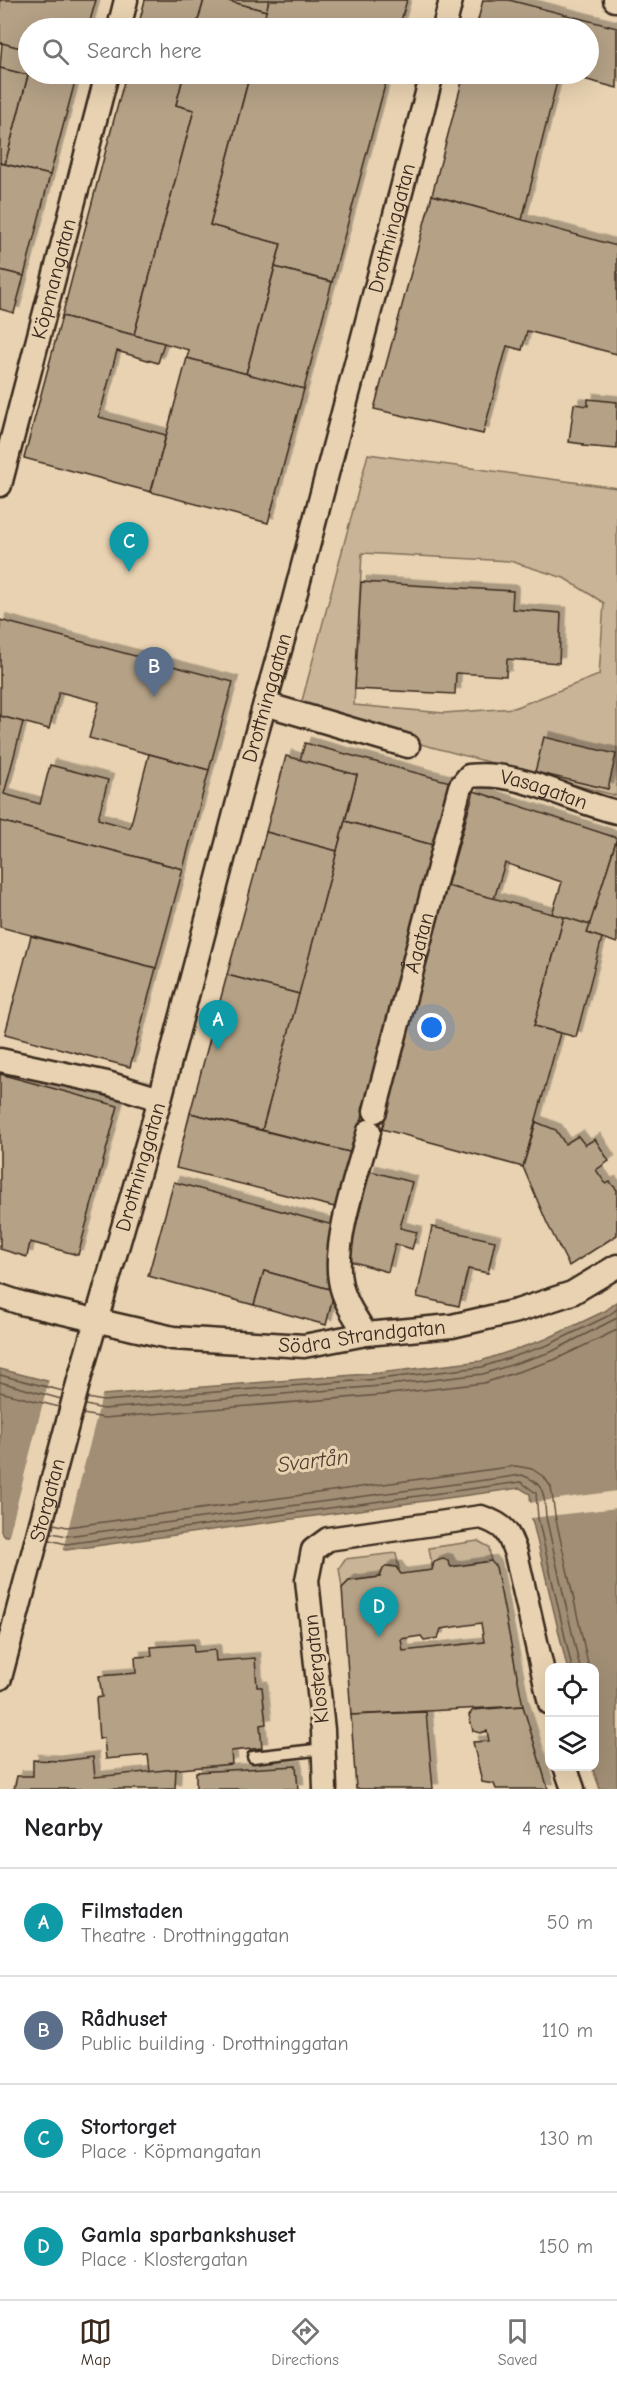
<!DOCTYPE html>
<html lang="en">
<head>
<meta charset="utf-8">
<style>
	:root { --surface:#fff; --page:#f6f6f6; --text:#202124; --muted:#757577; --line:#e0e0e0; --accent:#3b2a1e }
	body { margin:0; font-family:"Comic Neue",sans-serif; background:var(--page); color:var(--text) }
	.controls { position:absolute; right:18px; bottom:18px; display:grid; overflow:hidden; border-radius:12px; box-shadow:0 6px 24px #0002 }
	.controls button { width:54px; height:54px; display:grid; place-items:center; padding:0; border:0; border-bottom:2px solid var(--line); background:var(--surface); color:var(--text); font:30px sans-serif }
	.you { position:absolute; left:432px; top:1028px; width:21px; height:21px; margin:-15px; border:4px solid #fff; border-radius:50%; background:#1a73e8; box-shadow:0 0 0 9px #1a73e833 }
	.badge { display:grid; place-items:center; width:39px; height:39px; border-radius:50%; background:var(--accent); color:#fff; font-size:20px; font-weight:700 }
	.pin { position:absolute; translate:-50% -50px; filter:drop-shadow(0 2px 3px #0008) }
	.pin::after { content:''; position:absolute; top:32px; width:21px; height:18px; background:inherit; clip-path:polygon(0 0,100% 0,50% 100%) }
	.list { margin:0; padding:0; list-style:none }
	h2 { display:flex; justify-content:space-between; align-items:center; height:78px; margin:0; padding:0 24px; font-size:26px }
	h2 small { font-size:20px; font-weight:400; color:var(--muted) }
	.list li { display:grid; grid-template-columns:39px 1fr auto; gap:18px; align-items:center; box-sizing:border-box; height:108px; padding:0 24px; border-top:2px solid var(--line) }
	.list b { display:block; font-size:22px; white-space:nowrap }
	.list p { margin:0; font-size:20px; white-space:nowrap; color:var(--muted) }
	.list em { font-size:20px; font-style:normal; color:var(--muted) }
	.icon { flex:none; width:33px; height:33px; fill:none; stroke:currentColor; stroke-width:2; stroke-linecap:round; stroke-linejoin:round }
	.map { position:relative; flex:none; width:617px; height:1789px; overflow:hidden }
	.search { position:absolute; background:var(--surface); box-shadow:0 6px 24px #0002; left:18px; right:18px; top:18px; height:66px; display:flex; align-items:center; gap:15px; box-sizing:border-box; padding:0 21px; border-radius:33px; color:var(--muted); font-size:22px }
	.sheet { height:510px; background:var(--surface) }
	nav { display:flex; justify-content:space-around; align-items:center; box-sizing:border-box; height:84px; border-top:2px solid var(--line); background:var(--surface); font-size:16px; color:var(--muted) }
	nav a { display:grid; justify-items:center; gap:3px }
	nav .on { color:var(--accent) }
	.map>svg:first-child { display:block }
	.green { fill:#c9b497; stroke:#826f5a; stroke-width:1.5; fill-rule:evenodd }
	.water { fill:#a18e75; stroke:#786652; stroke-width:1.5 }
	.pier { fill:#e8d2b1 }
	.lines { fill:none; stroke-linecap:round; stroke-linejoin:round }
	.shore { stroke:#645241; stroke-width:1.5 }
	.building { fill:#b4a186; stroke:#3b2a1e; stroke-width:1.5; fill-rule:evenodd; filter:url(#shadow) }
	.lane-casing { stroke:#3b2a1e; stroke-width:15 }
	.street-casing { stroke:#3b2a1e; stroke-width:27 }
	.lane { stroke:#e8d2b1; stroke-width:10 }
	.street { stroke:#e8d2b1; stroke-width:22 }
	.labels { text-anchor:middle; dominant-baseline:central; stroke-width:6; stroke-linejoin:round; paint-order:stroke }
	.street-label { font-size:21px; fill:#3b2a1e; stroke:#e8d2b1 }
	.water-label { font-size:22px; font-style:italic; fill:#4f3e2f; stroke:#e8d2b1 }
</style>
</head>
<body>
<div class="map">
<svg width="617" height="1789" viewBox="0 0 617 1789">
	<defs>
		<filter id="shadow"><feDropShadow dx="5.5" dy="-5.5" stdDeviation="0" flood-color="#0004"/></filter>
	</defs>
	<rect width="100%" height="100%" fill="#e8d2b1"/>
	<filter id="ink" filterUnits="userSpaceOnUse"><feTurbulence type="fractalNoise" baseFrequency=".0167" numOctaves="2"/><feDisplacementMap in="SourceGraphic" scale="12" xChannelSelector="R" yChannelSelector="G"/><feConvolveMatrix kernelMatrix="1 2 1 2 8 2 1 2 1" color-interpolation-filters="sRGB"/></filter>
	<g filter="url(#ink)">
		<!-- green -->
		<g class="green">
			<path d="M 368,454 L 617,488 L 617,796 L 299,712 ZM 362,553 L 510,561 L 564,578 L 604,603 L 599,675 L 514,708 L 444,713 L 354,705 Z"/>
			<polygon points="478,1541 489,1547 491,1561 451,1567 447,1560 434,1562 432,1566 429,1548"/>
			<path d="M 396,1553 L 399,1569 C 390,1562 382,1568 380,1577 L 349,1581 L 342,1588 L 339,1568 L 345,1559 Z"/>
		</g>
		<!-- water -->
		<polygon class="water" points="617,1302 617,1789 600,1789 592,1767 594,1766 594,1668 567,1667 532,1519 530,1494 520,1488 66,1550 3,1535 1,1531 0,1369 102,1395 379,1373 481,1361 546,1339 605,1311"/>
		<!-- pier -->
		<g class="pier">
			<polygon points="49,1379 103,1392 62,1553 8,1539"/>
			<polygon points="617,1491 617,1508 531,1518 529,1503"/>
		</g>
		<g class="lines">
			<!-- shore -->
			<g class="shore">
				<polyline points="0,1375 63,1391"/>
				<polyline points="0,1382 61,1399"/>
				<polyline points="0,1392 59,1407"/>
				<polyline points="87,1398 103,1401 379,1379 482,1367 548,1345 608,1316 617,1309"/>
				<polyline points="86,1405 103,1409 380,1386 483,1374 551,1352 617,1318"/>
				<polyline points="83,1414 104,1418 381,1395 484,1383 554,1360 617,1330"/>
				<polyline points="54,1524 67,1527 516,1466 532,1469 544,1477 551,1487 555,1515 589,1668"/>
				<path d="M 52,1533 L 67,1536 L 522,1475 C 546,1484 544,1495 546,1517 L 580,1668"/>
				<polyline points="50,1540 66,1544 521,1482 536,1493 538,1518 572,1668"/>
			</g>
		</g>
		<!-- building -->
		<g class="building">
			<polygon points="0,0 96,0 88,28 28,28 28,50 0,43"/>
			<polygon points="145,0 204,0 196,28 161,28 139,23"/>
			<polygon points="204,0 225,0 267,11 262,28 196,28"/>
			<polygon points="225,0 269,0 267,11"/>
			<polygon points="269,0 407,0 399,28 262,28"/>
			<polygon points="483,0 509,0 617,28 617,88 565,74 588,74 588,28 476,28"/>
			<polygon points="2,43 28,50 28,74 77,74 50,175 5,164 28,75 0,68"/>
			<polygon points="0,68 28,75 5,164 0,163"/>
			<polygon points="126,74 184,74 176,105 194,110 134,335 62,316"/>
			<polygon points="184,74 250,74 210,225 281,244 246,374 187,358 189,350 134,335 194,110 176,105"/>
			<polygon points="250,74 388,74 332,282 275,267 281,244 210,225"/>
			<polygon points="464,74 559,74 522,220 432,195"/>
			<polygon points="0,163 50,175 24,276 0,270"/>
			<polygon points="432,195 617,246 617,354 527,331 522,350 507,346 483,434 374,409"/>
			<polygon points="275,267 332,282 304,389 246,374"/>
			<polygon points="0,270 24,276 14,313 0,309"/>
			<polygon points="62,316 164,343 158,363 117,351 99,417 166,435 151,492 24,458"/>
			<polygon points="187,358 304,389 268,523 151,492"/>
			<polygon points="588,399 617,402 617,449 583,446 583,444 569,442 574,404 588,406"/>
			<polygon points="361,582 513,591 512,609 561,613 559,663 507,659 506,676 456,673 455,694 355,689"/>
			<polygon points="0,620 233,682 209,770 89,738 99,702 59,692 49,729 0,716"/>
			<polygon points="0,716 23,722 4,794 40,804 50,765 108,780 98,819 130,828 149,754 209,770 183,869 0,821"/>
			<polygon points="544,737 616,754 608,789 535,772"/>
			<polygon points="305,743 450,782 433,845 345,821 357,775 300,760"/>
			<polygon points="286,756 357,775 337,851 266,832"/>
			<polygon points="474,791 617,838 590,925 552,914 562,882 505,863 494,899 447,886"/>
			<polygon points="0,821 183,869 156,968 0,927"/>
			<polygon points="345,821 433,845 353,1153 262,1130"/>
			<polygon points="266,832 337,851 299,994 227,975"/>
			<polygon points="617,838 617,943 587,933"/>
			<polygon points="447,886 564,917 534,1026 560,1033 523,1167 382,1129"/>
			<polygon points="564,917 590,925 587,933 602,938 576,1037 534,1026"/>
			<polygon points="31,936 156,968 130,1067 5,1034"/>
			<polygon points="227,975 299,994 262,1130 190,1113"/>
			<polygon points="0,1074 118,1106 78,1255 30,1242 27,1257 0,1249"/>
			<polygon points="190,1113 353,1153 339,1208 176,1168"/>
			<polygon points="536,1122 556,1130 565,1144 578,1136 585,1145 595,1139 609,1161 596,1170 606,1184 610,1182 617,1190 617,1235 569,1266 547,1223 523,1167"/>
			<polygon points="370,1171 412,1182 400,1228 417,1232 412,1249 395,1244 388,1272 347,1260"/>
			<polygon points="174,1182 333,1225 333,1290 264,1271 254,1305 148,1276"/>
			<polygon points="432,1227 495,1241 488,1273 468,1269 459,1306 417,1297"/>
			<polygon points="264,1271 333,1290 332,1301 326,1325 254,1305"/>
			<path d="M 442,1559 L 447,1560 L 451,1567 L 491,1561 L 496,1567 L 523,1706 L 351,1715 L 342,1588 L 349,1581 L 380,1577 L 383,1569 L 387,1566 L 396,1567 L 401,1574 L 432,1570 L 434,1562 ZM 481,1623 L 484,1642 L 403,1651 L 401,1639 L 421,1636 L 424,1640 L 438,1638 L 441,1629 Z"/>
			<polygon points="193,1644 194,1652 215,1650 216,1661 255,1658 257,1687 262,1687 266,1724 260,1725 262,1748 231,1751 232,1764 150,1772 148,1755 106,1759 104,1738 99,1739 96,1698 102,1697 99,1676 136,1673 135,1657 152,1656 151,1647"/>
			<polygon points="523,1706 548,1789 496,1789 494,1784 482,1782 473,1742 489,1741 487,1731 480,1733 473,1731 469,1715 473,1710"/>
			<polygon points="426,1712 433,1789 356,1789 351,1715"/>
			<polygon points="93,1757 95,1777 176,1769 175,1789 14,1789 17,1776 33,1776 33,1760 61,1761"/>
			<polygon points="296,1766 298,1789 196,1789 196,1772"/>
		</g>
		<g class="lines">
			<defs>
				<polyline id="lane" points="253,1757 324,1749"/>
				<g id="street">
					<polyline points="615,0 617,0"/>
					<polyline points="119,28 126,0"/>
					<polyline points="444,28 451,0"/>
					<path id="s1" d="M 0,485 L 107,74"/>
					<polyline points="265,704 408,746"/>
					<polyline points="0,1060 107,1083 160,1099"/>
					<path id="s2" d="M 375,1111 L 460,787 L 469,776 C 520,770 569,801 617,812"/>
					<path id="s3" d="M 0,1296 L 21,1303 L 173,1338 L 304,1346 L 366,1334 L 452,1326 L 517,1311 L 572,1293 L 617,1266"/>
					<path d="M 366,1334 C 355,1317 343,1300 340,1280 C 333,1241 358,1171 369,1131"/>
					<path id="s4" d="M 0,1678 L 79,1380 L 160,1099 L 249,760 L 291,611 L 432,74"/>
					<polyline points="565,1766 573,1789"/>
					<path d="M 325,1789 L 323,1730 L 307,1580 L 313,1550 L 328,1539 L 481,1517 C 505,1525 508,1531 516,1554 L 550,1703"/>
				</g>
			</defs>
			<!-- lane casing -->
			<use href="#lane" class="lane-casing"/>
			<!-- street casing -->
			<use href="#street" class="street-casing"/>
			<!-- lane -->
			<use href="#lane" class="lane"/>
			<!-- street -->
			<use href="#street" class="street"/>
		</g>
	</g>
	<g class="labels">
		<!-- street labels -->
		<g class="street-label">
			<text stroke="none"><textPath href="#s4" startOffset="1502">Drottninggatan</textPath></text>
			<text stroke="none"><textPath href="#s1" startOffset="213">Köpmangatan</textPath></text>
			<text stroke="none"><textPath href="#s4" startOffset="1016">Drottninggatan</textPath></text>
			<text stroke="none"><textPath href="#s2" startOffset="426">Vasagatan</textPath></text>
			<text stroke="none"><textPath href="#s2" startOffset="174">Ågatan</textPath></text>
			<text stroke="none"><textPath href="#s4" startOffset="530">Drottninggatan</textPath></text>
			<text stroke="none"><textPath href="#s3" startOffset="368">Södra Strandgatan</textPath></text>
			<text stroke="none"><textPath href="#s4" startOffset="184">Storgatan</textPath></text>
			<text transform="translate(316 1669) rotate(-96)">Klostergatan</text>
		</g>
		<!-- water labels -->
		<g class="water-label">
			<text transform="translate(313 1461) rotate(-7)">Svartån</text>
		</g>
	</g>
</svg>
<div class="controls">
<button><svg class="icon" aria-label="locate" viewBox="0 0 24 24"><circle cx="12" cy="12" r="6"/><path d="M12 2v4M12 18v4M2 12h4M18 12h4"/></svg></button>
<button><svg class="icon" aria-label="layers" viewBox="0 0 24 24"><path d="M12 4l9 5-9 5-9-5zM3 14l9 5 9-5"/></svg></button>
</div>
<div class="you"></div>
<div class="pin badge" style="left:218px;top:1050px;background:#0f9aa8">A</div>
<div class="pin badge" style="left:154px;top:697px;background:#5c6f8a">B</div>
<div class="pin badge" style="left:129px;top:572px;background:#0f9aa8">C</div>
<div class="pin badge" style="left:379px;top:1637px;background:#0f9aa8">D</div>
<div class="search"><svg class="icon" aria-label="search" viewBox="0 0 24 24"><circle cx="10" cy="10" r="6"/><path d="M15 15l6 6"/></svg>Search here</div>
</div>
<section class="sheet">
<h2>Nearby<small>4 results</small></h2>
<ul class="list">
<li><span class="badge" style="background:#0f9aa8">A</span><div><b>Filmstaden</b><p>Theatre · Drottninggatan</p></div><em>50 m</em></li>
<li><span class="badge" style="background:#5c6f8a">B</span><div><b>Rådhuset</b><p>Public building · Drottninggatan</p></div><em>110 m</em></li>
<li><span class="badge" style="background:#0f9aa8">C</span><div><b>Stortorget</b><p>Place · Köpmangatan</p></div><em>130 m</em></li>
<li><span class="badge" style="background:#0f9aa8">D</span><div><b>Gamla sparbankshuset</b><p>Place · Klostergatan</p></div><em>150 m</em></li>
</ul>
</section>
<nav>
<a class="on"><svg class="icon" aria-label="map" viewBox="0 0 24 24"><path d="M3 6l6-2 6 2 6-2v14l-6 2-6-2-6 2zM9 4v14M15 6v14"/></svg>Map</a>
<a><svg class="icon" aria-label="directions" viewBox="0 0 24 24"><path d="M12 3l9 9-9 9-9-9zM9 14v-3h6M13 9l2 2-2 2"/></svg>Directions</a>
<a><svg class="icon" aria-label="saved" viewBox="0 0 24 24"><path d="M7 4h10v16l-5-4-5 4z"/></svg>Saved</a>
</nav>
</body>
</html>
